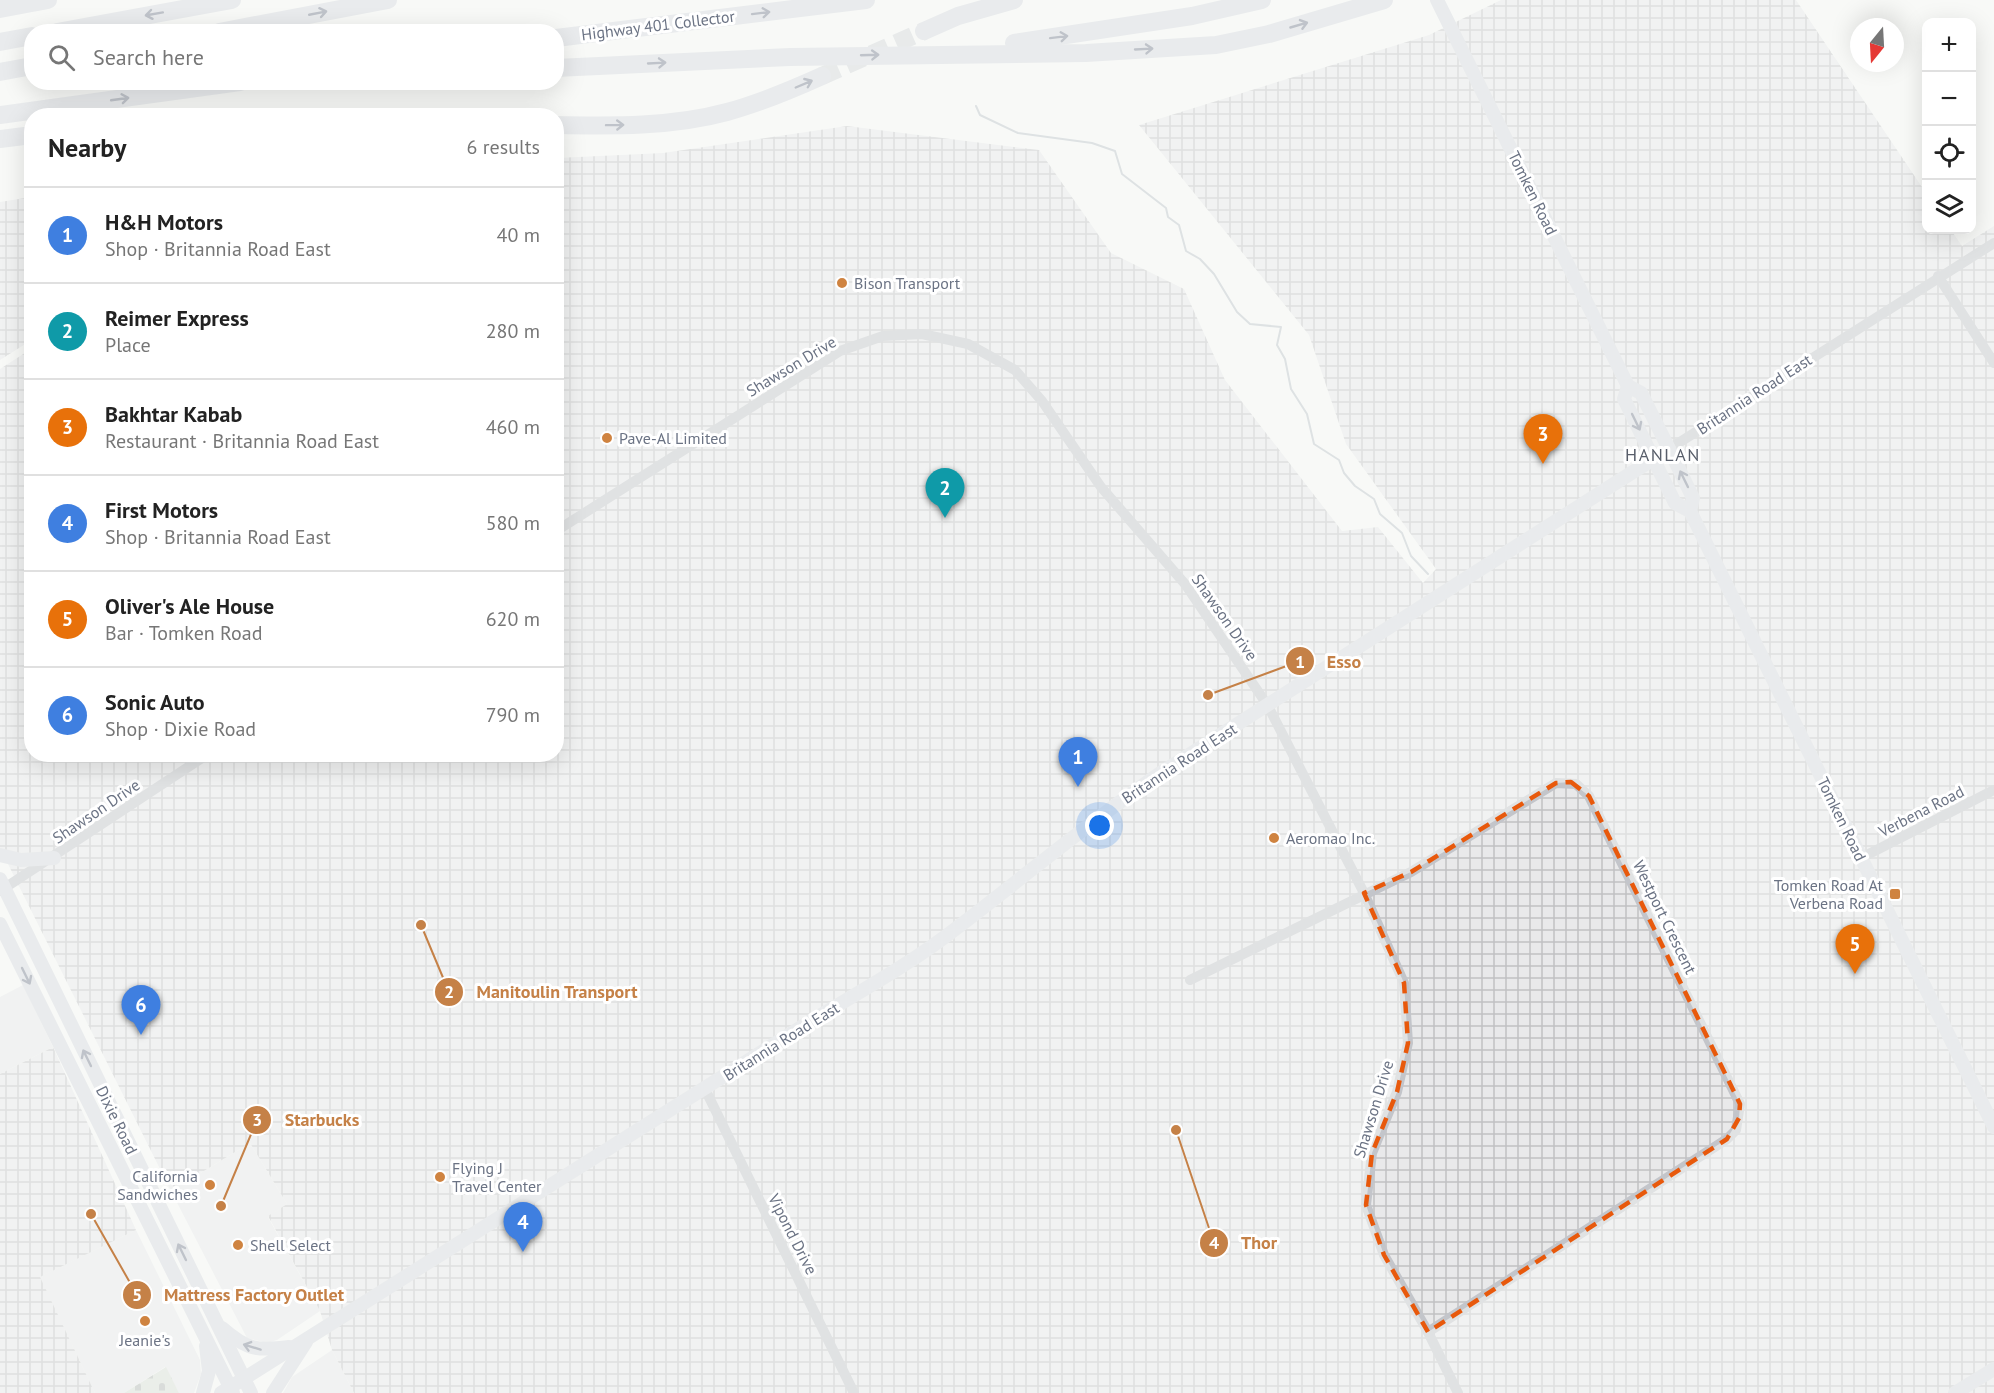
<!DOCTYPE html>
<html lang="en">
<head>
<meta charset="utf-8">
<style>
	:root { --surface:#fff; --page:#f2f2f2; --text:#222; --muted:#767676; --line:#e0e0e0; --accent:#ea580c }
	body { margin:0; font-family:"PT Sans",sans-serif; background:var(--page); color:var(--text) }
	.controls { position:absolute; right:18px; top:18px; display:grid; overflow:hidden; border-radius:12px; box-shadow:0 6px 24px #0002 }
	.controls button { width:54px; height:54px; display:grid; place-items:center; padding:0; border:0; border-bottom:2px solid var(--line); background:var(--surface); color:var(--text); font:30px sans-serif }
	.compass { position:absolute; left:1850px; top:18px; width:54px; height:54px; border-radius:50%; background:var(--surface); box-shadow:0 6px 24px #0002; rotate:198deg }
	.you { position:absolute; left:1100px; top:826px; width:21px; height:21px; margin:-15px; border:4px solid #fff; border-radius:50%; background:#1a73e8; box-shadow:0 0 0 9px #1a73e833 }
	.badge { display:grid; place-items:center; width:39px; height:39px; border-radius:50%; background:var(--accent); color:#fff; font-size:20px; font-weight:700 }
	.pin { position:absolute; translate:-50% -50px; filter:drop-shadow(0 2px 3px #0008) }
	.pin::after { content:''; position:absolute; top:32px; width:21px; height:18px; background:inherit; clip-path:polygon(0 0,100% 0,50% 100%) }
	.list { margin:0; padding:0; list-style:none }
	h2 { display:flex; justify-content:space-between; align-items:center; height:78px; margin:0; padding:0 24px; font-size:26px }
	h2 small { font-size:20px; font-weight:400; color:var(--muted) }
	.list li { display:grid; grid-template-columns:39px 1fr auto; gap:18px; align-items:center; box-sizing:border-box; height:96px; padding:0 24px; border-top:2px solid var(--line) }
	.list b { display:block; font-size:22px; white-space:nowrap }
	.list p { margin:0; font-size:20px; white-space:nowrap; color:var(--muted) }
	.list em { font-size:20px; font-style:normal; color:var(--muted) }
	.icon { flex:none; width:33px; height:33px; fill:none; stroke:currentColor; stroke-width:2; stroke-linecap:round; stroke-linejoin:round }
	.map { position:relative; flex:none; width:1994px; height:1393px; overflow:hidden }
	.search { position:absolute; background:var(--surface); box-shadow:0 6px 24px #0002; left:24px; top:24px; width:540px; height:66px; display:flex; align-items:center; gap:15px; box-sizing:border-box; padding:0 21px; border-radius:24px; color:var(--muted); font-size:22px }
	.panel { position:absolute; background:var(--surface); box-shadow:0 6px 24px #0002; left:24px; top:108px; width:540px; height:654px; border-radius:24px }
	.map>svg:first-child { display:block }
	.built { fill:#e9e9ea }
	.industrial { fill:url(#industrial-grid) }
	.cemetery { fill:url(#cemetery-stones) }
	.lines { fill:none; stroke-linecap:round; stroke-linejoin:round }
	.stream { stroke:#bfc5cb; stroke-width:2 }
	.highway-tunnel { stroke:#d5d8da; stroke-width:18; stroke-dasharray:18 9; stroke-linecap:butt }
	.street { stroke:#c3c5ca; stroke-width:10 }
	.secondary { stroke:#d8dadf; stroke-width:14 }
	.highway { stroke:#d8dadf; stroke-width:18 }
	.oneway { stroke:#7b8292 }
	.marked { fill:none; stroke:#e8590c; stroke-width:4.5; stroke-dasharray:12 8; stroke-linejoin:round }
	.poi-dot { fill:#cf8340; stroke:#fff; stroke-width:2 }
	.labels { text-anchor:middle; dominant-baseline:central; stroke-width:6; stroke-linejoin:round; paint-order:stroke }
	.street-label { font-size:16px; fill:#6b7384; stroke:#fff }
	.poi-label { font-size:16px; fill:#6b7384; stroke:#fff; text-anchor:start }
	.neighbourhood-label { font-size:18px; letter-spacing:1.5px; fill:#585e6a; stroke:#fff }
	.leader { fill:none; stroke:#c58147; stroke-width:2 }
	.callout-dot { fill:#c58147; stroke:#fff; stroke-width:2 }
	.mark-label { font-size:18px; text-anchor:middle; font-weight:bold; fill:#fff }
	.callout-label { font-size:18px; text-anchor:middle; font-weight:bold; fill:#c58147; stroke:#fff; stroke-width:6; stroke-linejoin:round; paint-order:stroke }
</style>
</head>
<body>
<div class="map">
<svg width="1994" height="1393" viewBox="0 0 1994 1393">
	<defs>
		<pattern id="industrial-grid" width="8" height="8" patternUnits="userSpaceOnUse" patternTransform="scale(1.5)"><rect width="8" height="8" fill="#e9e9ea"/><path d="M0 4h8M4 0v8" fill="none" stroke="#c1c1c3"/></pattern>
		<pattern id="cemetery-stones" width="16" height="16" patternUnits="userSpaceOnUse" patternTransform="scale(1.5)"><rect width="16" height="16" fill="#d9dfd8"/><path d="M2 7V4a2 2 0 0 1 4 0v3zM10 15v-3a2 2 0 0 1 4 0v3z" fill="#b4b9b5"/></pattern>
	</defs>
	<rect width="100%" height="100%" fill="#f8f9f7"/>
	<!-- built -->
	<g class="built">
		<polygon points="23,985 53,1047 0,1074 0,997"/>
		<polygon points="250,1143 287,1204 268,1217 320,1311 277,1340 267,1343 247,1338 171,1191"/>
		<polygon points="136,1230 200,1360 201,1374 194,1393 179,1393 165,1367 124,1393 95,1393 39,1277"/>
		<polygon points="332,1350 354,1393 283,1393 292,1377"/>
	</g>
	<!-- industrial -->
	<g class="industrial">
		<polygon points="1501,0 1796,0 1926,193 1926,230 1951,230 1962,246 1994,226 1994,1393 354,1393 332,1350 320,1311 268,1216 287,1204 250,1143 171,1191 0,848 0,369 31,349 32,754 556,754 557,158 663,153 847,126 1039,150 1111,253 1184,289 1225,380 1342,531 1378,527 1423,583 1436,569 1346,444 1309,335 1139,125 1429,35"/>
		<polygon points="31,197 31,349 27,343 0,360 0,202"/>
		<polygon points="53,1047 136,1230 40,1277 95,1393 0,1393 0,1074"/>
	</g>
	<!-- cemetery -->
	<polygon class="cemetery" points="166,1367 179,1393 124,1393"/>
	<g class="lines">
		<!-- stream -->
		<polyline class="stream" points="976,106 980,115 1018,133 1092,143 1115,151 1122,174 1166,208 1168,217 1179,225 1186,251 1200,259 1214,274 1237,312 1250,324 1281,327 1277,345 1285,359 1291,389 1307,414 1314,444 1339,460 1344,473 1355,486 1374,499 1380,514 1402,533 1411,556 1428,574"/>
		<!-- highway-tunnel -->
		<polyline class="highway-tunnel" points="822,76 924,31"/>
		<!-- street -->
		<g class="street">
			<polyline points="1938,276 1994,363"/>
			<polyline points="1669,449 1994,243"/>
			<polyline points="556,531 840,351 883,336 922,334 968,344 1015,370 1042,401 1101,487 1185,584 1268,706 1364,893 1404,983 1408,1043 1397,1092 1372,1153 1366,1205 1384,1255 1428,1332 1458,1393"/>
			<polyline points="1861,858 1994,790"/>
			<polyline points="0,891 208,754"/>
			<polyline points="1190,980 1411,872 1556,783 1576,784 1589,796 1740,1104 1736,1130 1727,1139 1428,1332"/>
			<polyline points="705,1089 854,1393"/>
		</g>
		<!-- secondary -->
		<g class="secondary">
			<polyline points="1437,0 1628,386 1641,393 1678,467 1693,498 1690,511"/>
			<polyline points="1628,386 1624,399 1675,503 1690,511 1994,1127"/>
			<polyline points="0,855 21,860 54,858"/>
			<polyline points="0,879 251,1393"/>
			<polyline points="0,924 233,1393"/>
			<path d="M 222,1328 C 247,1350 257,1351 289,1347"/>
			<polyline points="203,1393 209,1371 206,1346"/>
			<path d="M 221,1393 L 811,1021 C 861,991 912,963 958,927 C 1025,876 1089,822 1159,774 L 1669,449"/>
			<polyline points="273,1393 306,1342"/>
			<polyline points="1955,1393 1994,1369"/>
		</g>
		<!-- highway -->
		<g class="highway">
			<polyline points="0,9 48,0"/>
			<polyline points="924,31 958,16 1014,0"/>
			<polyline points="57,32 232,0"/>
			<polyline points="219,32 388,0"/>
			<polyline points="556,38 866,0"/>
			<polyline points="0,42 32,36"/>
			<polyline points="1014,43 1192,16 1262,0"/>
			<polyline points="556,68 790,57 1086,53 1216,45 1269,34 1384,0"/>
			<polyline points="0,72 32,66"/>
			<polyline points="0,115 240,82"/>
			<path d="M 556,125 C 613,126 672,127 727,112 C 760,103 791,90 822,76"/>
			<polyline points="0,139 32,135"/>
		</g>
	</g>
	<!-- one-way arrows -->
	<defs><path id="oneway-shaft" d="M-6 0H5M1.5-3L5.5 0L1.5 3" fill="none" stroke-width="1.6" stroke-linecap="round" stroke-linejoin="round" transform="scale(1.5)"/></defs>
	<g class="oneway">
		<use href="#oneway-shaft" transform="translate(318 13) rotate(-11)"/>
		<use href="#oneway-shaft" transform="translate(761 13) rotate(-7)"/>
		<use href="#oneway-shaft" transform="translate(154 14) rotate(170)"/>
		<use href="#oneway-shaft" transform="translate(1299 25) rotate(-16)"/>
		<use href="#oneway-shaft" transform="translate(1059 37) rotate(-7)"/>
		<use href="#oneway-shaft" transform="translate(1144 49) rotate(-3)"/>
		<use href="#oneway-shaft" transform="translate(870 55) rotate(-2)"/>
		<use href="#oneway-shaft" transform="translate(657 63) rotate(-3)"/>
		<use href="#oneway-shaft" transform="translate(804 84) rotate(-23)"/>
		<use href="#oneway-shaft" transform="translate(120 99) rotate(-8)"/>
		<use href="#oneway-shaft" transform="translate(615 125) rotate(-1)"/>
		<use href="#oneway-shaft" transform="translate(1636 422) rotate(64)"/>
		<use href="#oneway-shaft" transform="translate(1684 479) rotate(-116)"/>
		<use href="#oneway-shaft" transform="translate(26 976) rotate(64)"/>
		<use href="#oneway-shaft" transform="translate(87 1058) rotate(-116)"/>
		<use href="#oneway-shaft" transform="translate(182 1252) rotate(-116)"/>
		<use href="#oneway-shaft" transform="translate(252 1347) rotate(-163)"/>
	</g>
	<!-- marked area -->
	<path d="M0 0H1994V1393H0ZM 1571,782 L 1589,796 L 1740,1104 L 1739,1118 L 1727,1139 L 1428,1332 L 1384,1255 L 1366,1205 L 1372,1153 L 1397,1092 L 1408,1043 L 1404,983 L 1364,893 L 1411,872 L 1556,783 Z" fill="#f8f9f7" fill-opacity=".55" fill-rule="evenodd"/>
	<path class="marked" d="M 1571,782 L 1589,796 L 1740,1104 L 1739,1118 L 1727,1139 L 1428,1332 L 1384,1255 L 1366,1205 L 1372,1153 L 1397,1092 L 1408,1043 L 1404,983 L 1364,893 L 1411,872 L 1556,783 Z"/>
	<!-- markers -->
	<g class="poi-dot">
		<circle cx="842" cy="283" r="6"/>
		<circle cx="607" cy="438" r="6"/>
		<circle cx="1274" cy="838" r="6"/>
		<rect x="1889" y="888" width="12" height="12" rx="3"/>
		<circle cx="440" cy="1177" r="6"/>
		<circle cx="210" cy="1185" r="6"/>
		<circle cx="238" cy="1245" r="6"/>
		<circle cx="145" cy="1321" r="6"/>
	</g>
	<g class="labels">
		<!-- street labels -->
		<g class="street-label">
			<text transform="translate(658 25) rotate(-7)">Highway 401 Collector</text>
			<text transform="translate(1533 193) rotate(64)">Tomken Road</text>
			<text transform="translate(791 366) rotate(-31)">Shawson Drive</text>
			<text transform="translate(1754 394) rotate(-33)">Britannia Road East</text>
			<text transform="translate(1225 617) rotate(55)">Shawson Drive</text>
			<text transform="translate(1179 763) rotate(-33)">Britannia Road East</text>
			<text transform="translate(96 811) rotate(-34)">Shawson Drive</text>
			<text transform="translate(1921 811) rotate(-27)">Verbena Road</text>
			<text transform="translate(1842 819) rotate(64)">Tomken Road</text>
			<text transform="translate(1665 917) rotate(64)">Westport Crescent</text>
			<text transform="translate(781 1041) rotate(-32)">Britannia Road East</text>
			<text transform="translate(1373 1109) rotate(-73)">Shawson Drive</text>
			<text transform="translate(117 1120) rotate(64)">Dixie Road</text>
			<text transform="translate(793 1234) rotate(63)">Vipond Drive</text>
		</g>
		<!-- poi labels -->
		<g class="poi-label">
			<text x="854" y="283">Bison Transport</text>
			<text x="619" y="438">Pave-Al Limited</text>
			<text x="1286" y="838">Aeromao Inc.</text>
			<text x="1883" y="885" text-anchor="end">Tomken Road At<tspan x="1883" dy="18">Verbena Road</tspan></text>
			<text x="452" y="1168">Flying J<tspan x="452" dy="18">Travel Center</tspan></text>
			<text x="198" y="1176" text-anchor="end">California<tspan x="198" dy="18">Sandwiches</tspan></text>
			<text x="250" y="1245">Shell Select</text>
			<text x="145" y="1340" text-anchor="middle">Jeanie's</text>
		</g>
		<!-- neighbourhood labels -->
		<g class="neighbourhood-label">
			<text x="1663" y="454">HANLAN</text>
		</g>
	</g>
	<!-- callouts -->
	<path class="leader" d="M1208 695L1300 661M421 925L449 992M221 1206L257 1120M1176 1130L1214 1243M91 1214L137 1295"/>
	<g class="callout-dot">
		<circle cx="1208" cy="695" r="6"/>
		<circle cx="421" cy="925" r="6"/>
		<circle cx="221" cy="1206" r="6"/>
		<circle cx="1176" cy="1130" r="6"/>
		<circle cx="91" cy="1214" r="6"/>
		<circle cx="1300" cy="661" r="15"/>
		<circle cx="449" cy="992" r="15"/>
		<circle cx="257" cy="1120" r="15"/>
		<circle cx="1214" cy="1243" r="15"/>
		<circle cx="137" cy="1295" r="15"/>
	</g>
	<g class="mark-label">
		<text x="1300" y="668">1</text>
		<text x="449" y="998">2</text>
		<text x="257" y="1126">3</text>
		<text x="1214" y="1249">4</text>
		<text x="137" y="1301">5</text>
	</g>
	<g class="callout-label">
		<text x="1344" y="668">Esso</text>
		<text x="557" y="998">Manitoulin Transport</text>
		<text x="322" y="1126">Starbucks</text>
		<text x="1259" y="1249">Thor</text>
		<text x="254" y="1301">Mattress Factory Outlet</text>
	</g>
</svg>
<div class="controls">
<button>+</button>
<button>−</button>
<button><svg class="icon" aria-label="locate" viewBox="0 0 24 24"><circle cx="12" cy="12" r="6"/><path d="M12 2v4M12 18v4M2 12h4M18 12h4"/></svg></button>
<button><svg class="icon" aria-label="layers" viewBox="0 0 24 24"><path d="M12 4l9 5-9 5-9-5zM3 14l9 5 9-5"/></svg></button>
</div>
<svg class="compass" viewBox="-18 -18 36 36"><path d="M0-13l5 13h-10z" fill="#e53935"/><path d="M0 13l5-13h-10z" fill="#767676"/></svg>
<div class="you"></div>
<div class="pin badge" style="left:1078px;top:787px;background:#3f7fe0">1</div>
<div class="pin badge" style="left:945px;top:518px;background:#0f9aa8">2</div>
<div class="pin badge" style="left:1543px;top:464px;background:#e8710a">3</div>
<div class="pin badge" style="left:523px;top:1252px;background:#3f7fe0">4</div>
<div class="pin badge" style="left:1855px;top:974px;background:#e8710a">5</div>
<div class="pin badge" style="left:141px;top:1035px;background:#3f7fe0">6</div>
<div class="search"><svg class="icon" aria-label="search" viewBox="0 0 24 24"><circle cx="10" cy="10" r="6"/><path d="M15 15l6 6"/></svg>Search here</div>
<section class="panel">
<h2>Nearby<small>6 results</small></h2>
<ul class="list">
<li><span class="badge" style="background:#3f7fe0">1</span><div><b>H&amp;H Motors</b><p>Shop · Britannia Road East</p></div><em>40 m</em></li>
<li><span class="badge" style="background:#0f9aa8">2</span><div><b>Reimer Express</b><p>Place</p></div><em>280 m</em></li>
<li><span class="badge" style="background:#e8710a">3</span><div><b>Bakhtar Kabab</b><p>Restaurant · Britannia Road East</p></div><em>460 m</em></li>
<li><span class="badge" style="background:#3f7fe0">4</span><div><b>First Motors</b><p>Shop · Britannia Road East</p></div><em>580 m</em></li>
<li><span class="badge" style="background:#e8710a">5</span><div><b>Oliver's Ale House</b><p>Bar · Tomken Road</p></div><em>620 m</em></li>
<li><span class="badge" style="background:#3f7fe0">6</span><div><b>Sonic Auto</b><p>Shop · Dixie Road</p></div><em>790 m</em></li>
</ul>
</section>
</div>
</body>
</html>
